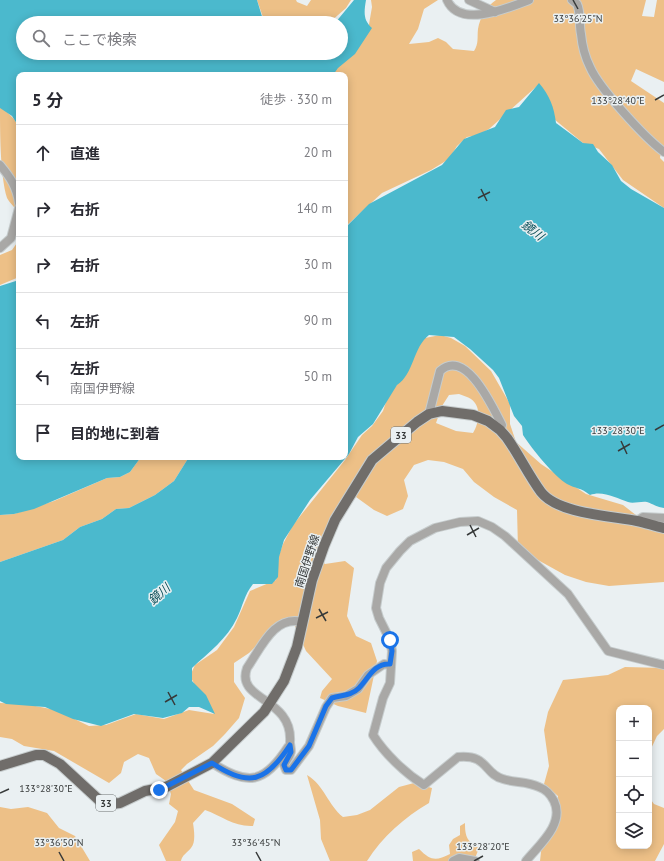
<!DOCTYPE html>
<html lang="ja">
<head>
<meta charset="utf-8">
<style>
	:root { --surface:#fff; --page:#f7f7f7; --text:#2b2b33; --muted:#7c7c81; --line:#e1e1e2 }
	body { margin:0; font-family:"PT Sans","Noto Sans JP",sans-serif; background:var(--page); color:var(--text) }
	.controls { position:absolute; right:12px; bottom:12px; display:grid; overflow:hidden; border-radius:8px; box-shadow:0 2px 10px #0003 }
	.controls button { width:36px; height:36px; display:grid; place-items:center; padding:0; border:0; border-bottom:1px solid var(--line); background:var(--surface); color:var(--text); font:20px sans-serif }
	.stop { position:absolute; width:12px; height:12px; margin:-9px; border:3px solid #1a73e8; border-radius:50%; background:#fff }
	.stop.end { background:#1a73e8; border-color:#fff; box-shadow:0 1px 4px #0008 }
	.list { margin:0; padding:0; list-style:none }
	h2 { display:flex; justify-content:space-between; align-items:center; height:52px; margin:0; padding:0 16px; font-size:17px }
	h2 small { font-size:13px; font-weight:400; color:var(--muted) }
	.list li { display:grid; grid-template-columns:26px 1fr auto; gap:12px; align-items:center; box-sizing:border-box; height:56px; padding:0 16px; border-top:1px solid var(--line) }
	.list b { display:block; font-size:15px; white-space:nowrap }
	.list p { margin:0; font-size:13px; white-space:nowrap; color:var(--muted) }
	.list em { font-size:13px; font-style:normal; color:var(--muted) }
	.icon { flex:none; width:22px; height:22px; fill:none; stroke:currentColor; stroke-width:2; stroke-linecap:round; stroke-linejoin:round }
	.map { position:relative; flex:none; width:664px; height:861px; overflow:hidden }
	.search { position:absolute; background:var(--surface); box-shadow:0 2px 10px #0003; left:16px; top:16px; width:332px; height:44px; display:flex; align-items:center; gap:10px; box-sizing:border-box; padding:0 14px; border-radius:22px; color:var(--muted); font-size:15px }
	.panel { position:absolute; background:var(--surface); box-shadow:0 2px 10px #0003; left:16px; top:72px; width:332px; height:388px; border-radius:8px }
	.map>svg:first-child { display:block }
	.green { fill:#edc087; fill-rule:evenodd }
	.water { fill:#4bb9cd }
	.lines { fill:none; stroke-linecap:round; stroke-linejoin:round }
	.minor-casing { stroke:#c6cccd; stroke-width:10 }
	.major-casing { stroke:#c6cccd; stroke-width:12 }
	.minor { stroke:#a9a8a6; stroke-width:8 }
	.major { stroke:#706d6a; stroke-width:10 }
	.route { stroke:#1a73e8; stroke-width:5 }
	.ticks { fill:none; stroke:#373a3a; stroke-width:1.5 }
	.labels { text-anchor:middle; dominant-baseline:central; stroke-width:3; stroke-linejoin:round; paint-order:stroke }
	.shield { fill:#eaf0f2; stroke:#6d7171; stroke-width:1 }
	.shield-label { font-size:10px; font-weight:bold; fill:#373a3a }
	.street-label { font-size:11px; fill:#373a3a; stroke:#eaf0f2 }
	.water-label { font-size:12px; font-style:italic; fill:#094d57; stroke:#eaf0f2 }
	.ticks-label { font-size:10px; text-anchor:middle; fill:#373a3a; stroke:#eaf0f2; stroke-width:3; stroke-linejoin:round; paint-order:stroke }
</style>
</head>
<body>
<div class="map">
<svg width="664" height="861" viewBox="0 0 664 861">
	<rect width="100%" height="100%" fill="#eaf0f2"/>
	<!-- green -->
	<g class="green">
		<polygon points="257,0 296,0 297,2 307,6 311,0 351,0 346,8 329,23 265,23"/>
		<path d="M 371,0 L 438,0 L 424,9 L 418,29 L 409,44 L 429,42 L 438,38 L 446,42 L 453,49 L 474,51 C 479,43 477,38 478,29 C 480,17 486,7 496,0 L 646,0 L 642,16 L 654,17 L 657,0 L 664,0 L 664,82 L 636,69 L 631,81 L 664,103 L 664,147 L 661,151 L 660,158 L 664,162 L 664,208 L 623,180 L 599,149 L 583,143 L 554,119 L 538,85 L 489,129 L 478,135 L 467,137 L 457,146 L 449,159 L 431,170 L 382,193 L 345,227 L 345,75 L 331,75 L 368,30 L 372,7 Z"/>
		<path d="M 0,105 L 14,119 L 19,127 L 19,216 C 17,208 11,205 7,198 C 0,175 0,131 0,105 Z"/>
		<polygon points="19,240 19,277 0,285 0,255 12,250"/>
		<path d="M 440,335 L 451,338 L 465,346 L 491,371 L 510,404 L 510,424 L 516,442 L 541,464 L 586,494 L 623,505 L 641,519 L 664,534 L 664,582 L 609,586 L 586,582 L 565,575 L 518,549 L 517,510 L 494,497 L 474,482 L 463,469 L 444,462 L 428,460 L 414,465 L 404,480 L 408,496 L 403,509 L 387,516 L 374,510 L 356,497 L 345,499 L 335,518 L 322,535 L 315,554 L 325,564 L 345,561 L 354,568 L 347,616 L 356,636 L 371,643 L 377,661 L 366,713 L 338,706 L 320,698 L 322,691 L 332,679 L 306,651 L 292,620 L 268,634 L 249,653 L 234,663 L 234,682 L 245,698 L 239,718 L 225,734 L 213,746 L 187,764 L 181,770 L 194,790 L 232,804 L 255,819 L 253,826 C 234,827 222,816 205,810 L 193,823 C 194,830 196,842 191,848 C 187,853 182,855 181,861 L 166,861 L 159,845 L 175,822 L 178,811 L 169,804 L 171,794 L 166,781 L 156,774 L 149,758 L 138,754 L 124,762 L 121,773 L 109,783 L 54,751 L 24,746 L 12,739 L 0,737 L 0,703 L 25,704 L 56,710 L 89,726 L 106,725 L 136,714 L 164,719 L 189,710 L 214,714 L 197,689 L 190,676 L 195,665 L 217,650 L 234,627 L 250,591 L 276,580 L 279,555 L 283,544 L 293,525 L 345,460 L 362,435 L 372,426 L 383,411 L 387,399 L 406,371 L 415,349 L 425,338 ZM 459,394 C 462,395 468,397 471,399 C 482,407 479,423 473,433 L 456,431 L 436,423 L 442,406 L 449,395 Z"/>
		<polygon points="141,457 189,457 174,481 155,495 129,508 116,509 102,519 80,527 63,540 0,562 0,515 14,514 54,501 107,478 120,477 130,472"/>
		<polygon points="625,667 664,668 664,729 657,736 649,753 649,708 619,708 619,846 649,846 649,797 654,804 664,808 664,844 655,861 540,861 542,843 558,814 558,796 544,784 549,766 544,730 548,712 563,680 608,675"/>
		<path d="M 307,775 C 324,785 328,805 343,817 L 357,815 L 370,810 L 399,787 L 414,783 L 432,788 L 429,803 C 405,817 382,837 367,861 L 330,861 L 321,839 L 320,820 Z"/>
		<polygon points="0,807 11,809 28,807 47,813 59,828 75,836 90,861 0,861"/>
		<path d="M 465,823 C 465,837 467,841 479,848 L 474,861 L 413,861 L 412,852 L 419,849 C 431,861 436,861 450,854 L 449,845 L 453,839 L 460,835 L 460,826 Z"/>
	</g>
	<!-- water -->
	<g class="water">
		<path d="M 0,0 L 257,0 L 264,23 L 23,23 L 23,53 L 341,53 L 341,23 L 335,23 L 354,0 L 366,0 C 364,12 363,20 372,28 L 355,54 L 338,68 L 333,75 L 19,75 L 19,127 L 12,116 L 0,108 Z"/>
		<path d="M 539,83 C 550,96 554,107 556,123 L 583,143 L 593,144 L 598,152 L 612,165 L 621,181 L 631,189 L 664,208 L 664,508 C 657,507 653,504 647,502 C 641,501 633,504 628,502 C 617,498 602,490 590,495 C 580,487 576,489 567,484 C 554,476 532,449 523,435 L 522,426 L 514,416 L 499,378 L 493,370 L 470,349 L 454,337 L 429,335 C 413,347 414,374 397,385 L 373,424 L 358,437 L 349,454 L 310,500 L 284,540 L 279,557 L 278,577 L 272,584 L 253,584 C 244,595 243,606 237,618 C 227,639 209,652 192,668 L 192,681 L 206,695 L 215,714 L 199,707 L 189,707 L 182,713 L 163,718 L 134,714 L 101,726 L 73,719 L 45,707 L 6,704 L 0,701 L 0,562 L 63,540 L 80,527 L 102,519 L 116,509 L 129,508 L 155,495 L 174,481 L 189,457 L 345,457 L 345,228 L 369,204 L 442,165 L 464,139 L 495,127 L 506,110 L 519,107 Z"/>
		<polygon points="19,280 19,457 141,457 130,472 120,477 107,478 34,509 14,514 0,515 0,286"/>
	</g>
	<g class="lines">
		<defs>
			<g id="minor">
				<path d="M 447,0 C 460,29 508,8 529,0"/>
				<polyline points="469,0 495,12"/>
				<path d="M 572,0 C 573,1 576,3 577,4 C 581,12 579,26 581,34 C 582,45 585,57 590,67 C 599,88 645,138 664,152"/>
				<path d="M 0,165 C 10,177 17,187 19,203"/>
				<polyline points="0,248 11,238 19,208"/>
				<path d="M 429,414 L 440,371 C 466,347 493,408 502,425 L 500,430"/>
				<polyline points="637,521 643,517 664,518"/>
				<path d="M 302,622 C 274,615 261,648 247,668 C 235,701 293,697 290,742 C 290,745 291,748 291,751 C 291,755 286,761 284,765 L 286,770 L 291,770 L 309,746 L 326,707 L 332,698 L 346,696 L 358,689 L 368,675 L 384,664 L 390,665"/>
				<path d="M 212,763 C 248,786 264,784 288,747"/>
				<polyline points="453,861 459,858 475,861"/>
				<path d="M 526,861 C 539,845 565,824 554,801 C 551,795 545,789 539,787 C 527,781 515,783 503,779 C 484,774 488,754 458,757 L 424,785 C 405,773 385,754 373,735 L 383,698 L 390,683 L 392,651 L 390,640 L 379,618 L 376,608 L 380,583 L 386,568 L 400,551 L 410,541 L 435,528 L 460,522 L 478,521 L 492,527 L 505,536 L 568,594 L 608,651 L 664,665"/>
			</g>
			<path id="major" d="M 0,766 L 36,755 L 44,755 L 60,764 L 99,800 L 111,804 L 120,803 L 145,791 L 166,787 L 212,763 L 264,712 L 284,681 L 297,647 L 312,580 L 324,546 L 335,520 L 372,460 L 417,422 L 429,414 L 442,411 L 473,415 L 488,421 L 500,430 L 507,438 C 519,455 529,476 541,492 C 558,514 612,516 637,521 C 646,523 655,526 664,528"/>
		</defs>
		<!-- minor casing -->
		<use href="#minor" class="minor-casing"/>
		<!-- major casing -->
		<use href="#major" class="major-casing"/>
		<!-- minor -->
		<use href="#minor" class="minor"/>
		<!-- major -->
		<use href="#major" class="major"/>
	</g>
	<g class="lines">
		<!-- route -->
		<path class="route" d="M 159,790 L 212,763 C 249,788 266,782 290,745 L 291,752 L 284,765 L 286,770 L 291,770 L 309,746 L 326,706 L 332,698 C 342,695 351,696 359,688 C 368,679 374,663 390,664 L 392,651 L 390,640"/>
	</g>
	<!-- ticks -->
	<path class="ticks" d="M 573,0 L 578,9M 655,100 L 664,95M 481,189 L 487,201M 478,198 L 490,192M 655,430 L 664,425M 621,441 L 627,454M 618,451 L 630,444M 470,525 L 476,537M 467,535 L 479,528M 319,609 L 326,621M 316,618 L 328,612M 168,692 L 175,705M 165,702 L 177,695M 0,793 L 9,789M 59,852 L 64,861M 256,852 L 261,861M 474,861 L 483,856"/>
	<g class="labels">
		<!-- shield labels -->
		<g class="shield">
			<rect x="391" y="427" width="20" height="16" rx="3"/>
			<rect x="96" y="795" width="20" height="16" rx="3"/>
		</g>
		<g class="shield-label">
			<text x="401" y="435">33</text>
			<text x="106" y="803">33</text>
		</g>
		<!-- street labels -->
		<g class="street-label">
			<text transform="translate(307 561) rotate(-72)">南国伊野線</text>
		</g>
		<!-- water labels -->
		<g class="water-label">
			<text transform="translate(533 230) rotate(38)">鏡川</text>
			<text transform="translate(159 594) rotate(-42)">鏡川</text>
		</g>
	</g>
	<g class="ticks-label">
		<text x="578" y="22">33°36'25"N</text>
		<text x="618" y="104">133°28'40"E</text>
		<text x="618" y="434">133°28'30"E</text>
		<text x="46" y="792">133°28'30"E</text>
		<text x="59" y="846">33°36'50"N</text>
		<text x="256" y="846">33°36'45"N</text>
		<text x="483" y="850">133°28'20"E</text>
	</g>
</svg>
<div class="controls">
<button>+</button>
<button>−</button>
<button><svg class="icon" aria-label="locate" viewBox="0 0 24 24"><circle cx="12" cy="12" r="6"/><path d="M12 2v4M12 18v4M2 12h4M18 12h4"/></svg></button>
<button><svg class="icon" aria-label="layers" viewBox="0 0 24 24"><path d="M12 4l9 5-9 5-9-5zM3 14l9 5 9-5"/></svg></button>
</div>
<div class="stop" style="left:390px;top:640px"></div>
<div class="stop end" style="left:159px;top:790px"></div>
<div class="search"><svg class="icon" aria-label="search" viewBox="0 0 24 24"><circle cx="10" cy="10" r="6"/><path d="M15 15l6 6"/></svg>ここで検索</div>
<section class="panel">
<h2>5 分<small>徒歩 · 330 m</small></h2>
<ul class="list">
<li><svg class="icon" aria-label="ahead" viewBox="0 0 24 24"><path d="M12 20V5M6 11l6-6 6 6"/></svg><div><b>直進</b></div><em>20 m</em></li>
<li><svg class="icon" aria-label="right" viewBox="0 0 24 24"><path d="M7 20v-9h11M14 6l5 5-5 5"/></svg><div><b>右折</b></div><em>140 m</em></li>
<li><svg class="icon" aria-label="right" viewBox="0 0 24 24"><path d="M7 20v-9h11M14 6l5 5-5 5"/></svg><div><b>右折</b></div><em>30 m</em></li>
<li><svg class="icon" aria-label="left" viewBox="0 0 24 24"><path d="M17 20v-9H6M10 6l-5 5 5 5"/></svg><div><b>左折</b></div><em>90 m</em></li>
<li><svg class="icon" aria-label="left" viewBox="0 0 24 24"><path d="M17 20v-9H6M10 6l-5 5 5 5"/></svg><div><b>左折</b><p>南国伊野線</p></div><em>50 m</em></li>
<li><svg class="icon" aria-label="arrive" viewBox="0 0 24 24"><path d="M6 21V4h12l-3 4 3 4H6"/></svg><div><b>目的地に到着</b></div></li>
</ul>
</section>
</div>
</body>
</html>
